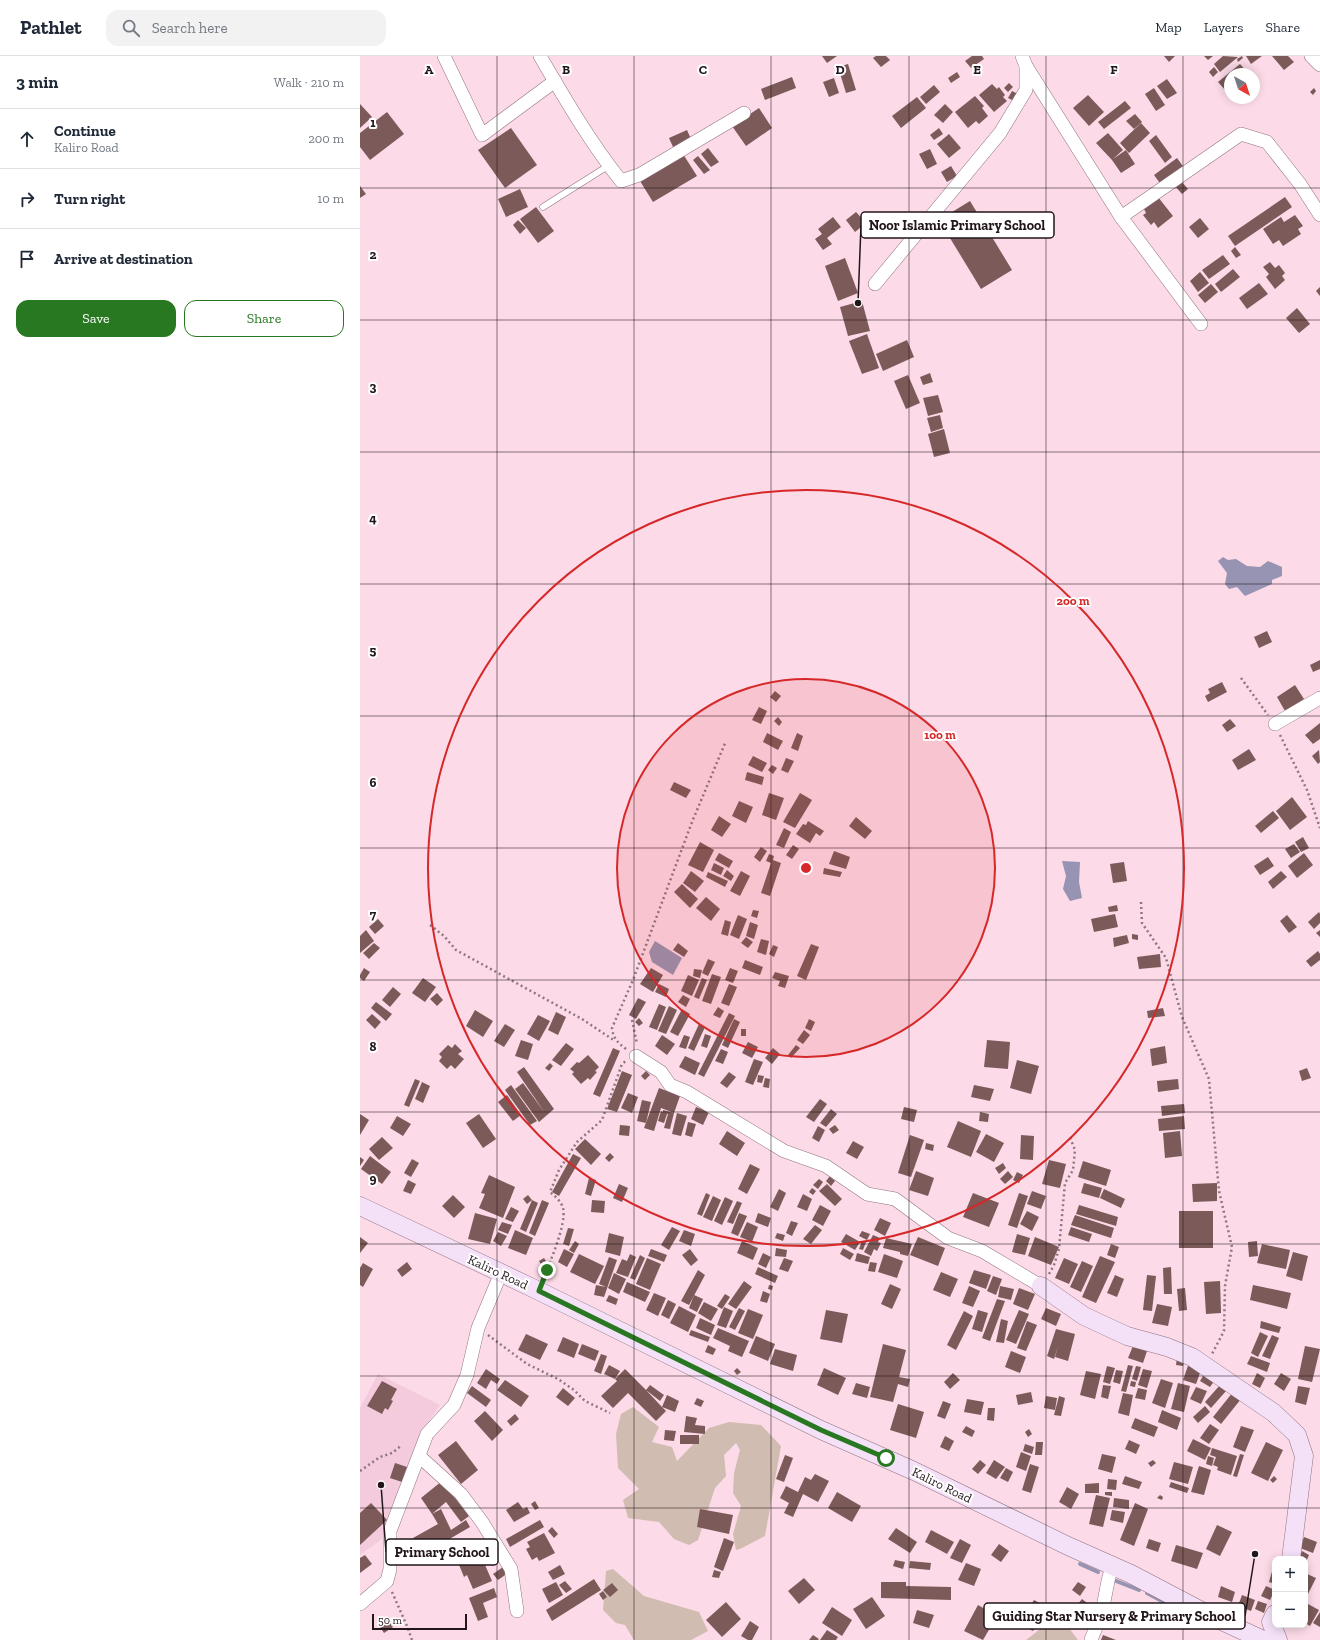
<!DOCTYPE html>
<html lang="en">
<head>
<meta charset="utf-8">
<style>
	:root { --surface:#fff; --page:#f2f2f3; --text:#1f2937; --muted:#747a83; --line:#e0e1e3; --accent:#287822 }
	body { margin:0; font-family:"Zilla Slab",serif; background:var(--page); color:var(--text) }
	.controls { position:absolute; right:12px; bottom:12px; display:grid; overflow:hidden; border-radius:8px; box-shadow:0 2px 10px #0003 }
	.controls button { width:36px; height:36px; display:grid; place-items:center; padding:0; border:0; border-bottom:1px solid var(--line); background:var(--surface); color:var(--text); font:20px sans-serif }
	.compass { position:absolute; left:864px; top:12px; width:36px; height:36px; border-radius:50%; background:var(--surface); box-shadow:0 2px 10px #0003; rotate:141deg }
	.scale { position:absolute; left:12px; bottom:10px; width:95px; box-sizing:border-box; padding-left:4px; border:2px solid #22161b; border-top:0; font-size:11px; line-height:14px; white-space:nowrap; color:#22161b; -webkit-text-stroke:3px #fff; paint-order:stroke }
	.stop { position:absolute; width:12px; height:12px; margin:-9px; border:3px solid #287822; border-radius:50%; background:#fff }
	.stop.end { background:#287822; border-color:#fff; box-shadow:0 1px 4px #0008 }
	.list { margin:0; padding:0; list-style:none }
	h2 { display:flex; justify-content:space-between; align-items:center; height:52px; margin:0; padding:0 16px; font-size:17px }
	h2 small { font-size:13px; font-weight:400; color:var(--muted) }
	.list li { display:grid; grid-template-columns:26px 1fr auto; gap:12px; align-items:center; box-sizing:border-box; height:60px; padding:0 16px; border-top:1px solid var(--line) }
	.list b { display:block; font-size:15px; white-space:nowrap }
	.list p { margin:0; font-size:13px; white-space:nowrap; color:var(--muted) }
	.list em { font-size:13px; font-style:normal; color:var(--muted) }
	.actions { display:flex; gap:8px; padding:12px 16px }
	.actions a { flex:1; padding:9px 0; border:1px solid var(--accent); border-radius:12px; text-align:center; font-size:14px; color:var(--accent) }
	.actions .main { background:var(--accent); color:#fff }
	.icon { flex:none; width:22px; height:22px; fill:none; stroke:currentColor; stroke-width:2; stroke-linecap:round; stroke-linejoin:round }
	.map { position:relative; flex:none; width:960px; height:1584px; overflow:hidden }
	header { display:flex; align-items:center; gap:24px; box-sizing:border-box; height:56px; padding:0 20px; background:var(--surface); border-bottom:1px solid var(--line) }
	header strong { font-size:19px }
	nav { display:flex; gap:22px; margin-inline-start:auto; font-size:14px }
	.search { width:280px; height:36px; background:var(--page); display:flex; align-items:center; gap:10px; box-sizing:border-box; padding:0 14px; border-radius:12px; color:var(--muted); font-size:15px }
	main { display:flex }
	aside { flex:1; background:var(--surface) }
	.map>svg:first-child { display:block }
	.built { fill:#f4cbdc }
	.green { fill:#d0bcb1 }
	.water { fill:#9793b2 }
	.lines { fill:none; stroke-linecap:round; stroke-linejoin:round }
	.stream { stroke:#9793b2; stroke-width:4 }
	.building { fill:#7c5a59 }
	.lane-casing { stroke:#917380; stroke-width:7 }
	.street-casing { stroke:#917380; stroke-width:14 }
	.secondary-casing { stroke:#917380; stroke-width:19 }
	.path { stroke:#8d7780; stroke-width:2.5; stroke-dasharray:2 3; stroke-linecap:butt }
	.lane { stroke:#fff; stroke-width:6 }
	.street { stroke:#fff; stroke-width:13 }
	.secondary { stroke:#f4e1f7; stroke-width:18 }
	.route { stroke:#287822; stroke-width:5 }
	.grid { fill:none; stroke:#22161b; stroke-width:1; stroke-opacity:0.55 }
	.ring { fill:none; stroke:#d62828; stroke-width:2 }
	.labels { text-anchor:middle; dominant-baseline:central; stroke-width:4; stroke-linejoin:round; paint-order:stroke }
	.street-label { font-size:13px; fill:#22161b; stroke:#fff }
	.grid-label { font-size:13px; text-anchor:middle; font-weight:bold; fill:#22161b; stroke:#fff; stroke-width:4; stroke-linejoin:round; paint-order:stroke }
	.centre { fill:#d62828; stroke:#fff; stroke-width:2 }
	.ring-label { font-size:12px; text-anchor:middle; font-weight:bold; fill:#d62828; stroke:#fff; stroke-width:4; stroke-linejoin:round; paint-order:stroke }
	.leader { fill:none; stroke:#22161b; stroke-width:1.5 }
	.callout-dot { fill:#22161b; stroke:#fff; stroke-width:1.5 }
	.callout { fill:#fff; stroke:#22161b; stroke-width:1.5 }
	.callout-label { font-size:14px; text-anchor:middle; font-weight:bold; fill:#22161b }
</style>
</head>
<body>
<header>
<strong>Pathlet</strong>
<div class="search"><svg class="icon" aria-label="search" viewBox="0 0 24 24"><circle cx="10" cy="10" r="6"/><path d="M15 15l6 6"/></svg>Search here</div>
<nav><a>Map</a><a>Layers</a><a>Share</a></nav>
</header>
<main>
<aside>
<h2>3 min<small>Walk · 210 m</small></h2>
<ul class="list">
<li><svg class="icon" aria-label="ahead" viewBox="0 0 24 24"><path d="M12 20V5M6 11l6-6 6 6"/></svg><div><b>Continue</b><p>Kaliro Road</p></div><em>200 m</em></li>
<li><svg class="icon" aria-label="right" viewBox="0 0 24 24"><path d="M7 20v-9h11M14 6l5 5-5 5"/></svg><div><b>Turn right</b></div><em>10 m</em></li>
<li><svg class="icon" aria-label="arrive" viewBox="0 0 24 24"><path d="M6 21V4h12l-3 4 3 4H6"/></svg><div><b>Arrive at destination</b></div></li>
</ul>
<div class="actions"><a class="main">Save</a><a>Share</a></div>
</aside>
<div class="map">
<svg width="960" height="1584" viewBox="0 0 960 1584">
	<rect width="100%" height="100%" fill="#fcdae8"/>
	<!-- built -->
	<polygon class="built" points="18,1318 80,1349 62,1375 23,1482 0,1499 0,1352"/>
	<!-- green -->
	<g class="green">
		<polygon points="273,1351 299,1371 292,1386 312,1391 317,1405 349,1372 369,1366 401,1369 421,1390 405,1480 380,1493 376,1494 373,1478 381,1450 373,1437 374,1417 380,1394 376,1387 364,1399 366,1420 355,1432 338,1484 329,1489 314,1483 299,1466 268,1462 263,1444 279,1433 258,1412 256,1378 261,1358"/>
		<polygon points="253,1513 284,1540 339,1556 348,1575 331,1584 274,1584 265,1569 256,1567 243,1554 246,1515"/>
		<polygon points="706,1568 718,1584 666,1584 684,1570"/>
	</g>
	<!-- water -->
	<g class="water">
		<polygon points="863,501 868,504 876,503 887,510 900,511 908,505 922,511 922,520 912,524 912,528 885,540 877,531 869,533 865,528 867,517 858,505"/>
		<polygon points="702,805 720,806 719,826 722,842 710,845 703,833 706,820"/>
		<polygon points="295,885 322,902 313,919 292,906 289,896"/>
	</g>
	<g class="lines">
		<!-- stream -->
		<g class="stream">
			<polyline points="720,1508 738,1516"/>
			<polyline points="751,1523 779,1534"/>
			<polyline points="787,1537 824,1557"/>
		</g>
	</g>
	<!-- building -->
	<g class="building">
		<polygon points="462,0 477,0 467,7"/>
		<polygon points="516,0 526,0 530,4 521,11 513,2"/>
		<polygon points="612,0 622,0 624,3 611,12 605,5"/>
		<polygon points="804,0 815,0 809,6"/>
		<polygon points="844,0 853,0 848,4"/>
		<polygon points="863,0 878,1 860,16 854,8"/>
		<polygon points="882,0 883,2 878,6 877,3"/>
		<polygon points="886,0 902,0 891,8"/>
		<polygon points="912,0 928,0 934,6 924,14"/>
		<polygon points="488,8 496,34 486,37 478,11"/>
		<polygon points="880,8 889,18 870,18 870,32 866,35 858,26"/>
		<polygon points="854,11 858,16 853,21 849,16"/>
		<polygon points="597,16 600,21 591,27 588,22"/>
		<polygon points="432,21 436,32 405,44 401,33"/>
		<polygon points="474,22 479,37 469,41 463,26"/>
		<polygon points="807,23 817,37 807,43 797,30"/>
		<polygon points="649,27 653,31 648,36 644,32"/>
		<polygon points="632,28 637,33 639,31 645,39 643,41 647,45 634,56 619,39"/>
		<polygon points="574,29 580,36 566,48 560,41"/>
		<polygon points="794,32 805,49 796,55 785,38"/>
		<polygon points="954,32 956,35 953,39 950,36"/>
		<polygon points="652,35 658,38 654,45 648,42"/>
		<polygon points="728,39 744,56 729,70 713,52"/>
		<polygon points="615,40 624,50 622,52 628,60 619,68 616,65 608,72 595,56"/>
		<polygon points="557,41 566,52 541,72 532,60"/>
		<polygon points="765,45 771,52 744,73 738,66"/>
		<polygon points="0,48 12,61 0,72"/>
		<polygon points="585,48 593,56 583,67 574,59"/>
		<polygon points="399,52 412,72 386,90 372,70"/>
		<polygon points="27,56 44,78 10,104 0,91 0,77"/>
		<polygon points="775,58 782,66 774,73 766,65"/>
		<polygon points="781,67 790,77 769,97 760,87"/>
		<polygon points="151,72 177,109 145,132 118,94"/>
		<polygon points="579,72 583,78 574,84 570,79"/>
		<polygon points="327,74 331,83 313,91 309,82"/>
		<polygon points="748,77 763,94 753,103 766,94 775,108 761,117 752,104 736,87"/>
		<polygon points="589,78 601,92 589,102 577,88"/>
		<polygon points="796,79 812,101 805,107 789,85"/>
		<polygon points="348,92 359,106 351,111 341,98"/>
		<polygon points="570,93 577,108 567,113 559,98"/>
		<polygon points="323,98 337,120 293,146 280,125"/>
		<polygon points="338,100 350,114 344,118 333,104"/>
		<polygon points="817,102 825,113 802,130 794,119"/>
		<polygon points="591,110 597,120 587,126 581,116"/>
		<polygon points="821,125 828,133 822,138 815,130"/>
		<polygon points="0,130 6,138 0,142"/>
		<polygon points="160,133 168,151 146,161 138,143"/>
		<polygon points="798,141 813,160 798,172 794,166 791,169 783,159 786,157 784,153"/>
		<polygon points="925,141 932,151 875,190 868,180"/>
		<polygon points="610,145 652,214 621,233 579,164"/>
		<polygon points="176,151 194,175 178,187 160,163"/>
		<polygon points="496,156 506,167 495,176 486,164"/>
		<polygon points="935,159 943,170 938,173 941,178 923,190 919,184 913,188 903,173 921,161 924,166"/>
		<polygon points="473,161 481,171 467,182 472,188 463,194 455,183 462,178 458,173"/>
		<polygon points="840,162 849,173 838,182 829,171"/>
		<polygon points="158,164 166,172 160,178 153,169"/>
		<polygon points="875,191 881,199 876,202 871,195"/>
		<polygon points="863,199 870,208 849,223 842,214"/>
		<polygon points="485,202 498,237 478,245 465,210"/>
		<polygon points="910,206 915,212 919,209 925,217 922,220 925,224 915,233 906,221 909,218 903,211"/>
		<polygon points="873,213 880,221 861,236 855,228"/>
		<polygon points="840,216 849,227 838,236 830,225"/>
		<polygon points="899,227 908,238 887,253 879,242"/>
		<polygon points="851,228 858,236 845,247 838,239"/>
		<polygon points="960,231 960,240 956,235"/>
		<polygon points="502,245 510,275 488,280 480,251"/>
		<polygon points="937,252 950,268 939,277 926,262"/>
		<polygon points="507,278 519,312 502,318 489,285"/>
		<polygon points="547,284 554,301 523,315 516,298"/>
		<polygon points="570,317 573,326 563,329 560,321"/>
		<polygon points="548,319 560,347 546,353 534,325"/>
		<polygon points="578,339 583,356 568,360 563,342"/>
		<polygon points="580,359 583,372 571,376 567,362"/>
		<polygon points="584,373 590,397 574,401 568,378"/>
		<polygon points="907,575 912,586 899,592 894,581"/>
		<polygon points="960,604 960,613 953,616 950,609"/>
		<polygon points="862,626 867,636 848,646 845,640 850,637 848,633"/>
		<polygon points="935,629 944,643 925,655 917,641"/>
		<polygon points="415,635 421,640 416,646 410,641"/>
		<polygon points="399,651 407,655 401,668 392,664"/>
		<polygon points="418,661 422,666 419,670 414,665"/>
		<polygon points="870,663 876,670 867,676 862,669"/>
		<polygon points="960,667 960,683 953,688 945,679"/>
		<polygon points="407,677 423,685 418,694 403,686"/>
		<polygon points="437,677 443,680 438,695 431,692"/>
		<polygon points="889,693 896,704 878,714 872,704"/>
		<polygon points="959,694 960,706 958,708 952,700"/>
		<polygon points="393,700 407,707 402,716 388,709"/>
		<polygon points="426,702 434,705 428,717 421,714"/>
		<polygon points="412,709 417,712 413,718 408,714"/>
		<polygon points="387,716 404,721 402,729 385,724"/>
		<polygon points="314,726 331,734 326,742 310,734"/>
		<polygon points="409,737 424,742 416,764 402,759"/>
		<polygon points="440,737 452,744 435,772 423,766"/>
		<polygon points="932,741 947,761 930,774 916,755"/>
		<polygon points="379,745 393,751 386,767 372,760"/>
		<polygon points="913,755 919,762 901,777 895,770"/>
		<polygon points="359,760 371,768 362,781 351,774"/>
		<polygon points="496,761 512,775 505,783 489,770"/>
		<polygon points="448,765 464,775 460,780 456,777 450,787 436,778 443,768 446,769"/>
		<polygon points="424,772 431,776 424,792 416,789"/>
		<polygon points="943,781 949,792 941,796 935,786"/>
		<polygon points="340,786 354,794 343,816 328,809"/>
		<polygon points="934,788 940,796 931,802 925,793"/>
		<polygon points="433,789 439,793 432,803 426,799"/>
		<polygon points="401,791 407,795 400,806 394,801"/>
		<polygon points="474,795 490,801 486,813 469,808"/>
		<polygon points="359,797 373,805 369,812 355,804"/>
		<polygon points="944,797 953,809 937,822 928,810"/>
		<polygon points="409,798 414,800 413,804 421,807 410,840 401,837 411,807 406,805"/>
		<polygon points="908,801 914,810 900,819 894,810"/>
		<polygon points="764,806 767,825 753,827 750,808"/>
		<polygon points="354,807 364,812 361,819 351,814"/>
		<polygon points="464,812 482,816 480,821 463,818"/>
		<polygon points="367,814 374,820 371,825 363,820"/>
		<polygon points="331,815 344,825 335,836 323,827"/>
		<polygon points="381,815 390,820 380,840 370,835"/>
		<polygon points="921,815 927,821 913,833 908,826"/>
		<polygon points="348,816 368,825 365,831 346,821"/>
		<polygon points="322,828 338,843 330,852 314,836"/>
		<polygon points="346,841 360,853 351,865 336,852"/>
		<polygon points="757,849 758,855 749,856 748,851"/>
		<polygon points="393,854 399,855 397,862 391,860"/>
		<polygon points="959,856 960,858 960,867 954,873 948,866"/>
		<polygon points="755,858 758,871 734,876 731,863"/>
		<polygon points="378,859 387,863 379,883 370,879"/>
		<polygon points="927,859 937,871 929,877 920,865"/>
		<polygon points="18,863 24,870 15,878 9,871"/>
		<polygon points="365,864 371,866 368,880 361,878"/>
		<polygon points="390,866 398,869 394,883 386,880"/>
		<polygon points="6,874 14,885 0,897 0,880"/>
		<polygon points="960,874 960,881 956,877"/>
		<polygon points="772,878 778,879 778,884 772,883"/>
		<polygon points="767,879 769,887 754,891 753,882"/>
		<polygon points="386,881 393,886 388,892 381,887"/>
		<polygon points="401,883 409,885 406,899 397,896"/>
		<polygon points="14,887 20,892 9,903 3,897"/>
		<polygon points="318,887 328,895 324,901 313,894"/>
		<polygon points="451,888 459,891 446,924 437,920"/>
		<polygon points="413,889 418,891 414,901 409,898"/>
		<polygon points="958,895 960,898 960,904 951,911 946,905"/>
		<polygon points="800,898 801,911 779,913 777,901"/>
		<polygon points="348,903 355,906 348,920 342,917"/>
		<polygon points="385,904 403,911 400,919 382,912"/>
		<polygon points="4,912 10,916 4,925 0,922 0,919"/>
		<polygon points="291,912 303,919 293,936 280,928"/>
		<polygon points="370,912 378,915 373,927 365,924"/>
		<polygon points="334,913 342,914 340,922 333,920"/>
		<polygon points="415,916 429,920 425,932 418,930 420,925 412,922"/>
		<polygon points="352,918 361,921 351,948 342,945"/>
		<polygon points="328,919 339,924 332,940 321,935"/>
		<polygon points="63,922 76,931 65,946 52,937"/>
		<polygon points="342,922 347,924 339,943 334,941"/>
		<polygon points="299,928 309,933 306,941 295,936"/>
		<polygon points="369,928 377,931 369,950 361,947"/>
		<polygon points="33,931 41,938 30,951 22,944"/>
		<polygon points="77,937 83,944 77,950 70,943"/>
		<polygon points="323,939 330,943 326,951 318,946"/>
		<polygon points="278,942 286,946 276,963 269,959"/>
		<polygon points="16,946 32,958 26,965 11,952"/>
		<polygon points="299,948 306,951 297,974 289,971"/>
		<polygon points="309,950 317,954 306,978 298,975"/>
		<polygon points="358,951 364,955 360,962 353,959"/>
		<polygon points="803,952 805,960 788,962 787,955"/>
		<polygon points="322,953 330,958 318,980 310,976"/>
		<polygon points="115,954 133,965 123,981 106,970"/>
		<polygon points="196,956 206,961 198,979 188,974"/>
		<polygon points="369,957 375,960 344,1021 338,1018"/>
		<polygon points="12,958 21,966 15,973 6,964"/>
		<polygon points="178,959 190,965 179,985 167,978"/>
		<polygon points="279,962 283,967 279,970 275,966"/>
		<polygon points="374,963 380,966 368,992 362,989"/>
		<polygon points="449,963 455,966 451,975 445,972"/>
		<polygon points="145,968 155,974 144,991 134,985"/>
		<polygon points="339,968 345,971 334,995 328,992"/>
		<rect x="381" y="973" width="5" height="7"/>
		<polygon points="444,974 450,979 443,988 437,984"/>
		<polygon points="345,978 351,980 347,992 341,990"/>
		<polygon points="302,979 315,988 307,999 295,990"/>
		<polygon points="324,979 330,981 326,993 319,991"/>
		<polygon points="161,984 173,988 168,1004 155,1000"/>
		<polygon points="627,984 650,986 648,1013 624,1011"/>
		<polygon points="388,986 398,991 392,1002 382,997"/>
		<polygon points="206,987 214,993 201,1010 192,1004"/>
		<polygon points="95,988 102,995 98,998 104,1003 95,1013 91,1009 87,1013 79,1005 82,1001 79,998 88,989 92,992"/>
		<polygon points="436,989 440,992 431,1002 428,999"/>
		<polygon points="805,990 807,1007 792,1010 790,993"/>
		<polygon points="253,992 260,995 240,1041 233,1038"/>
		<polygon points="413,992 420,998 412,1008 405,1002"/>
		<polygon points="361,993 368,996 363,1008 355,1005"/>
		<polygon points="228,999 239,1011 235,1015 237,1016 230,1024 228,1022 221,1028 212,1018 214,1016 210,1013 217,1006 219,1007"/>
		<polygon points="325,1000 340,1007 335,1019 319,1011"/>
		<polygon points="394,1003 403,1006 393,1029 385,1026"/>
		<polygon points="657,1004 679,1010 671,1038 650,1032"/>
		<polygon points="190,1007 193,1010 189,1015 185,1012"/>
		<polygon points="164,1011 194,1053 179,1066 155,1033 163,1027 185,1057 157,1016"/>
		<polygon points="947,1012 951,1022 942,1025 939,1015"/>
		<polygon points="262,1015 272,1019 257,1056 247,1053"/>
		<polygon points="286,1015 290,1019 285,1024 281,1020"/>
		<polygon points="369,1016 376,1021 367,1032 360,1027"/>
		<polygon points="398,1019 404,1020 402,1027 397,1026"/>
		<polygon points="405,1022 410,1023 409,1032 403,1031"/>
		<polygon points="55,1023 60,1025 49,1051 44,1049"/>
		<polygon points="818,1023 819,1033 798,1036 797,1025"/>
		<polygon points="62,1026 70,1030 63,1047 55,1043"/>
		<polygon points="151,1029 177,1065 170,1069 145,1034"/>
		<polygon points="614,1029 634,1033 630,1045 611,1041"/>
		<polygon points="299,1032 320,1040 314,1057 301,1052 294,1075 284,1072"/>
		<polygon points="268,1037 278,1041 272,1057 261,1052"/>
		<polygon points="147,1039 161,1059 153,1065 138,1046"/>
		<polygon points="460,1043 467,1048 454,1066 446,1061"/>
		<polygon points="282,1044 291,1046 286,1067 277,1065"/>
		<polygon points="824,1048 825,1057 802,1060 801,1050"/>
		<polygon points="336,1051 349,1056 343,1069 331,1063"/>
		<polygon points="544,1051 557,1054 554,1066 541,1063"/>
		<polygon points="471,1053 477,1058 466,1071 460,1067"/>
		<polygon points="303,1054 314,1057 310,1073 304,1072 308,1058 307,1058 304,1067 298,1065 301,1055 303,1056"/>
		<polygon points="620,1056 629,1058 628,1066 619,1065"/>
		<polygon points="317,1057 327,1060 321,1080 312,1078"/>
		<polygon points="0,1058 9,1064 0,1079"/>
		<polygon points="119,1058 136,1083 123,1092 106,1067"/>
		<polygon points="37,1060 51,1068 43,1080 30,1072"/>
		<polygon points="824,1060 825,1073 799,1075 798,1063"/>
		<polygon points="598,1065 621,1075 611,1101 587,1091"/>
		<polygon points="328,1066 336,1068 332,1081 325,1079"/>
		<polygon points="260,1069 270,1070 269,1080 259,1079"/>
		<polygon points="475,1069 479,1074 473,1078 469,1073"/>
		<polygon points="458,1070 465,1074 459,1086 452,1082"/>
		<polygon points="367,1075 385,1087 377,1100 359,1088"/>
		<polygon points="820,1075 822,1100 805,1102 803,1077"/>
		<polygon points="626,1078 644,1087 634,1106 616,1096"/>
		<polygon points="550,1079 564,1084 551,1121 538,1117"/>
		<polygon points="661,1079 674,1080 673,1104 660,1103"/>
		<polygon points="22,1081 33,1092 19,1104 9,1093"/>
		<polygon points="225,1083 241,1098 231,1109 215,1093"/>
		<polygon points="493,1085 504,1091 497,1103 486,1097"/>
		<polygon points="566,1087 574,1089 573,1095 565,1093"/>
		<polygon points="250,1097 254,1101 249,1106 245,1102"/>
		<polygon points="213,1098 221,1102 199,1140 192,1136"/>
		<polygon points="10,1100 31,1116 22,1128 1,1113"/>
		<polygon points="0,1101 4,1104 0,1110"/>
		<polygon points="52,1103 59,1107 51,1121 44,1117"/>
		<polygon points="689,1104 706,1108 700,1132 682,1128"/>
		<polygon points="723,1105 751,1114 746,1130 718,1121"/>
		<polygon points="643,1107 646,1112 639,1118 635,1112"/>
		<polygon points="390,1108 400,1113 387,1138 378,1133"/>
		<polygon points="556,1115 574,1122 568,1140 549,1134"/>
		<polygon points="648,1115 653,1121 645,1128 640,1123"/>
		<polygon points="657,1116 663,1119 659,1127 653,1124"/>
		<polygon points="129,1119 155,1131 143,1162 119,1152 125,1138 121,1137"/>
		<polygon points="470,1120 475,1125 471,1130 466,1125"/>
		<polygon points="229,1122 236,1124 231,1140 225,1138"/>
		<polygon points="459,1123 463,1126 458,1133 453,1129"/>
		<polygon points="48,1124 56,1128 51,1138 43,1135"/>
		<polygon points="724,1127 742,1132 739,1142 721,1137"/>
		<polygon points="857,1127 857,1145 833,1146 832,1128"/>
		<polygon points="259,1128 268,1132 262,1146 253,1142"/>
		<polygon points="467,1128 482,1143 475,1150 459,1135"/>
		<polygon points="452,1132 456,1135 453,1139 449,1136"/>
		<polygon points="419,1133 426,1137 418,1155 410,1151"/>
		<polygon points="744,1133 765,1143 761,1152 740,1142"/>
		<polygon points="672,1135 686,1140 681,1153 667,1148"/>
		<polygon points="346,1137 350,1139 342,1160 337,1158"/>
		<polygon points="613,1137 639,1147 629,1171 603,1161"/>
		<polygon points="659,1137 668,1140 657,1172 648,1169"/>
		<polygon points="443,1138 452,1143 447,1155 437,1151"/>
		<polygon points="93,1139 105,1151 94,1162 82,1150"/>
		<polygon points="168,1139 172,1144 167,1148 163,1143"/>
		<polygon points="353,1140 361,1144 352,1165 343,1161"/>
		<polygon points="365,1141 373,1145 362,1169 354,1165"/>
		<polygon points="172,1144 178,1147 166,1176 160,1173"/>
		<polygon points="182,1144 189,1147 175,1180 169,1177"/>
		<polygon points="232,1144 245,1145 244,1157 231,1156"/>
		<polygon points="377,1145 382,1147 373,1168 367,1166"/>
		<polygon points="460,1149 471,1155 463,1170 452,1164"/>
		<polygon points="719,1149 758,1161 756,1170 716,1158"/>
		<polygon points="151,1151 159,1155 153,1166 145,1163"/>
		<polygon points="667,1155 679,1161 672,1175 660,1168"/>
		<rect x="819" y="1155" width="34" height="37"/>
		<polygon points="115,1157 137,1163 130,1188 108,1183"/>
		<polygon points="379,1157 387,1160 378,1180 371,1177"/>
		<polygon points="398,1157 411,1162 408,1171 395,1166"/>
		<polygon points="715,1159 754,1172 751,1182 711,1169"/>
		<polygon points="520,1162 531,1167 525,1180 514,1174"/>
		<polygon points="431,1165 438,1167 432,1180 426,1177"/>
		<polygon points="142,1166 152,1169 148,1178 138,1174"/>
		<polygon points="387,1166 398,1171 392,1186 380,1181"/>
		<polygon points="455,1169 462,1174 451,1188 443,1183"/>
		<polygon points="312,1171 320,1175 309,1194 301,1189"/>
		<polygon points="711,1171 732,1178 729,1186 708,1179"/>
		<polygon points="208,1172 214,1173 209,1190 203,1188"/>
		<polygon points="155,1174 173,1182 166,1199 148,1192"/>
		<polygon points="324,1174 335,1178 331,1190 319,1185"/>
		<polygon points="502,1175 510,1178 507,1184 499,1180"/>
		<polygon points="138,1176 147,1180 141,1190 133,1185"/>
		<polygon points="249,1177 264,1181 260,1200 245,1196"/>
		<polygon points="417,1177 425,1179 423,1185 415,1182"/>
		<polygon points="486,1178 500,1186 495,1194 481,1186"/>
		<polygon points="657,1178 670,1182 665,1199 652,1196"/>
		<polygon points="513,1179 520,1182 518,1186 521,1187 517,1195 514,1193 511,1200 504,1196"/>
		<polygon points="0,1181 8,1187 0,1197"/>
		<polygon points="558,1181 585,1192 578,1210 550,1199"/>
		<polygon points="675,1181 699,1191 691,1209 668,1200"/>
		<polygon points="526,1182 552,1188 548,1200 540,1198 540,1196 523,1192"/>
		<polygon points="215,1185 219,1188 214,1197 209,1194"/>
		<polygon points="382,1185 398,1192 393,1204 377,1197"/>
		<polygon points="502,1185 506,1186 503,1194 499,1193"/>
		<polygon points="897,1185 898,1200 889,1201 888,1186"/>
		<polygon points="751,1188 759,1191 755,1202 747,1199"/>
		<polygon points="902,1188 930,1194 926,1213 897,1207"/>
		<polygon points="416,1192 427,1194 426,1201 415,1200"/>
		<polygon points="483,1192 494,1198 490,1204 480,1198"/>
		<polygon points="204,1193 214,1198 207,1211 198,1206"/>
		<polygon points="291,1193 307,1199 304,1206 288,1200"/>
		<polygon points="330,1193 338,1204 331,1210 322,1199"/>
		<polygon points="933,1196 948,1200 942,1225 926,1220"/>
		<polygon points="403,1197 411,1201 406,1212 398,1208"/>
		<polygon points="497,1197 510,1201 508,1208 495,1205"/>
		<polygon points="219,1198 244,1210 235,1228 210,1216"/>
		<polygon points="270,1198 276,1201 268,1221 256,1217 262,1203 267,1205"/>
		<polygon points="524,1198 543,1205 537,1222 518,1216"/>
		<polygon points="280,1199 285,1202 275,1224 270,1222"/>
		<polygon points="740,1200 755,1206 736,1247 722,1241"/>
		<polygon points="249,1201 257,1204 244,1241 234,1239 236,1229 246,1231 239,1228"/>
		<polygon points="184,1202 187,1207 182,1210 179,1205"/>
		<polygon points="287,1202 301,1208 290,1234 276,1228"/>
		<polygon points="424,1202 433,1205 428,1216 419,1213"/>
		<polygon points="704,1202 718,1208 709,1228 695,1222"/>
		<polygon points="722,1205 733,1210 721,1236 710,1231"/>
		<polygon points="47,1206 52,1213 42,1221 37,1214"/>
		<polygon points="510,1206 517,1207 515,1216 508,1215"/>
		<polygon points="3,1207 13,1213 3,1231 0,1229 0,1212"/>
		<polygon points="398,1211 418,1220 415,1227 395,1218"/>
		<polygon points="811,1211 812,1238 804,1238 803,1212"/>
		<polygon points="338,1214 345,1219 329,1249 321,1245"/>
		<polygon points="614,1214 631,1219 626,1233 609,1227"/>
		<polygon points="581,1216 598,1223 590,1241 573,1234"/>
		<polygon points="254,1217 266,1223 259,1238 248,1232"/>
		<polygon points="755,1219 764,1223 757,1241 747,1237"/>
		<polygon points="787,1219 796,1220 792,1255 783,1254"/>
		<polygon points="633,1220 642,1223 636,1239 627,1235"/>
		<polygon points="384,1225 392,1231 376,1253 368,1248"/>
		<polygon points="860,1225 861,1257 846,1258 844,1226"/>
		<polygon points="267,1226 290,1236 285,1246 263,1236"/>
		<polygon points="530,1228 541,1233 532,1253 521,1248"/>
		<polygon points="409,1229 413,1230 412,1234 408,1233"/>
		<polygon points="893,1229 931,1237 927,1253 890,1244"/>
		<polygon points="609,1230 620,1235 613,1251 602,1247"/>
		<polygon points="640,1230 654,1233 651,1244 638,1241"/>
		<polygon points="659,1232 675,1238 668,1254 653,1248"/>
		<polygon points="825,1232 827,1254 819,1255 817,1233"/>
		<polygon points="403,1235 410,1238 407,1247 400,1245"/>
		<polygon points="294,1237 306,1242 298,1260 286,1254"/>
		<polygon points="365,1238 370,1241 362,1253 357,1250"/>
		<polygon points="249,1239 258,1243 256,1249 246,1245"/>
		<polygon points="334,1239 343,1243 337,1256 329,1252"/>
		<polygon points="637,1243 645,1245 630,1285 622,1282"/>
		<polygon points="308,1244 316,1248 309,1263 301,1259"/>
		<polygon points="344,1246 358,1253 351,1265 338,1257"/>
		<polygon points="797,1248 812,1251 808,1270 792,1267"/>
		<polygon points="319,1250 336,1259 328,1276 310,1267"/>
		<polygon points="364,1251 373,1255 366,1272 357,1269"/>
		<polygon points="379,1252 385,1255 375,1274 369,1271"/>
		<polygon points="686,1252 701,1258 696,1270 681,1263"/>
		<polygon points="388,1253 403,1259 393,1283 378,1277"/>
		<polygon points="466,1254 488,1258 482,1287 460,1283"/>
		<polygon points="618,1254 628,1257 622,1276 612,1273"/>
		<polygon points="659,1254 669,1258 656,1288 646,1284"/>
		<polygon points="604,1255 613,1260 596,1294 587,1289"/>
		<polygon points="340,1262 355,1269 351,1279 336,1272"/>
		<polygon points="641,1263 648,1265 644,1287 636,1286"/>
		<polygon points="667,1265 677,1269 666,1295 657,1292"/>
		<polygon points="901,1265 921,1271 919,1277 900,1272"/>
		<polygon points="358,1272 389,1285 382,1301 368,1295 370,1290 353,1282"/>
		<polygon points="696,1273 715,1278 708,1305 695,1301 698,1290 694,1303 687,1300"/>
		<polygon points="331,1274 350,1281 348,1286 329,1279"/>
		<polygon points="900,1276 908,1280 898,1301 891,1297"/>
		<polygon points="166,1278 188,1288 180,1304 158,1294"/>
		<polygon points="912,1279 919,1282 910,1303 902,1300"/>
		<polygon points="396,1280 415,1288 408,1305 389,1297"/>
		<polygon points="203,1281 219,1288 214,1302 197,1295"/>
		<polygon points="222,1288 239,1295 235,1305 218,1298"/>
		<polygon points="523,1288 546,1294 539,1321 550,1323 548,1331 538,1328 533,1346 510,1341"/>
		<polygon points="348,1289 356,1293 353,1299 345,1296"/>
		<polygon points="773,1290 787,1295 783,1307 768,1302"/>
		<polygon points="945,1290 960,1293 952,1326 938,1323"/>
		<polygon points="415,1293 437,1299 433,1315 410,1308"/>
		<polygon points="651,1295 666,1301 660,1317 645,1311"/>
		<polygon points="241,1298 247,1300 241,1318 234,1315"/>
		<polygon points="891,1300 910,1307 907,1316 887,1308"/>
		<polygon points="817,1301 825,1303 823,1310 816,1309"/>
		<polygon points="830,1304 843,1309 836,1328 823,1324"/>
		<polygon points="249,1309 260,1315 255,1323 244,1318"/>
		<polygon points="768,1309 773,1310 766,1336 761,1335"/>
		<polygon points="747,1310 755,1312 750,1328 743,1326"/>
		<polygon points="776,1310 781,1311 777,1325 772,1323"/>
		<polygon points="377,1312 381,1316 377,1319 374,1315"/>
		<polygon points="464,1312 486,1322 478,1339 457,1329"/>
		<polygon points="126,1313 140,1323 137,1328 131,1324 126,1333 117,1327"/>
		<polygon points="265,1313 286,1334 290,1329 304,1339 300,1345 286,1334 302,1351 307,1339 319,1345 315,1356 302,1351 306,1355 296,1365 268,1337 253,1352 241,1340 257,1325 255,1323"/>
		<polygon points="783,1313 792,1315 787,1332 778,1329"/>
		<polygon points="756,1314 763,1315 760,1328 753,1326"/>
		<polygon points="726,1315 741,1318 735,1343 720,1339"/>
		<polygon points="846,1315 857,1321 850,1331 840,1325"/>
		<polygon points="593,1317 600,1324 590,1333 584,1326"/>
		<polygon points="897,1317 905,1322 900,1332 892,1328"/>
		<polygon points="921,1317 931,1323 924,1335 914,1328"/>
		<polygon points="801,1323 813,1327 805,1352 792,1347"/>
		<polygon points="145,1324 169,1340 161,1351 137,1334"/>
		<polygon points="22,1325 37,1333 31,1344 33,1345 28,1354 25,1352 22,1358 7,1350"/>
		<polygon points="771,1325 776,1326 775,1331 770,1330"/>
		<polygon points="496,1327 510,1331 507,1342 492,1338"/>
		<polygon points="818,1327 830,1330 824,1356 811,1353"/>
		<polygon points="743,1329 751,1330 748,1343 741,1341"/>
		<polygon points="860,1329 866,1335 851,1352 845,1346"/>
		<polygon points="112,1330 131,1344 126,1351 107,1337"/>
		<polygon points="938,1330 950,1332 946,1349 935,1346"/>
		<polygon points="836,1331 847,1335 841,1348 830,1343"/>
		<polygon points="203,1332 215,1342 208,1350 196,1341"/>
		<polygon points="778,1332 787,1334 785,1344 775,1342"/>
		<polygon points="671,1336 673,1346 658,1349 656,1339"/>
		<polygon points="873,1336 881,1343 861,1368 853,1361"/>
		<polygon points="763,1337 773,1339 769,1360 758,1357"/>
		<polygon points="686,1340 697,1342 695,1354 684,1352"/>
		<polygon points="699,1340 705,1342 701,1360 694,1359"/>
		<polygon points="337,1342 344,1345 341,1351 334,1348"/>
		<polygon points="607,1343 624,1346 621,1359 604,1356"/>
		<polygon points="583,1345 591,1348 585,1363 577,1360"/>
		<polygon points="538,1348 564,1356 556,1382 530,1374"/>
		<polygon points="845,1350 850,1356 838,1367 833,1361"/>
		<polygon points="628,1352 635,1352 634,1365 627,1364"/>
		<polygon points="802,1354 821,1362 817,1374 798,1366"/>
		<polygon points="125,1355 143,1374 132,1385 114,1365"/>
		<polygon points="155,1358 159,1363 151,1370 147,1365"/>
		<polygon points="326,1360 337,1362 335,1369 345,1370 345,1378 324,1376"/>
		<polygon points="775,1362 798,1371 794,1381 771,1372"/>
		<polygon points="850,1368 859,1374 849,1388 840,1382"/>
		<polygon points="606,1370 615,1375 612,1381 602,1376"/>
		<polygon points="881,1370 894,1374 885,1396 873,1391"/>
		<polygon points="669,1373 672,1378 668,1381 665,1376"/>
		<polygon points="305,1374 316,1375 314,1385 304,1384"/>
		<rect x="320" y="1379" width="19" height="9"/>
		<polygon points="585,1380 594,1385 589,1395 580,1391"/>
		<polygon points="833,1383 851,1392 845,1404 827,1395"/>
		<polygon points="769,1384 780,1389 776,1398 765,1393"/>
		<polygon points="96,1385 118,1414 101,1428 78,1399"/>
		<polygon points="676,1386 683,1386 682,1399 675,1399"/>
		<polygon points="906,1386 923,1394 908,1425 891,1417"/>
		<polygon points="665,1388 674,1391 672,1398 663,1395"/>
		<polygon points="852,1392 877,1400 871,1419 857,1414 858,1411 853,1409 856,1401 850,1399"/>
		<polygon points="661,1396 671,1400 666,1415 656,1411"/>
		<polygon points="742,1398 756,1401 752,1417 738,1413"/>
		<polygon points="880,1398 884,1399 877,1421 873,1420"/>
		<polygon points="425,1399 433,1402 424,1426 416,1423"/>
		<polygon points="848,1400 854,1402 852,1410 846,1408"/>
		<polygon points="620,1404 626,1409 618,1418 612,1413"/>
		<polygon points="634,1404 645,1411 636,1423 626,1417"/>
		<polygon points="793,1404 796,1407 791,1411 788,1407"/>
		<polygon points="814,1406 833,1411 828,1428 809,1423"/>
		<polygon points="35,1407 47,1411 42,1426 30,1422"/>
		<polygon points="670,1408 679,1411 671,1437 662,1434"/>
		<polygon points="839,1410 851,1414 844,1439 831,1436"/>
		<polygon points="646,1412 653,1416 648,1426 640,1422"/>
		<polygon points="455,1418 469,1425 458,1446 443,1438 433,1461 424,1457 429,1447 420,1442 426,1430 438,1436 445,1421 451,1424"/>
		<polygon points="765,1420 782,1426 779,1433 762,1428"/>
		<polygon points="914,1420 917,1423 913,1427 910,1424"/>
		<polygon points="748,1423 757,1424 756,1434 747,1433"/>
		<polygon points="82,1425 109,1460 101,1466 86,1446 72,1458 81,1453 91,1474 106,1464 110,1471 62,1499 53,1482 78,1468 72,1458 61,1442"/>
		<polygon points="811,1426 829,1432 827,1437 809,1431"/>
		<polygon points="739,1427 739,1437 725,1437 725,1428"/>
		<polygon points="707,1431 719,1438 711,1453 699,1446"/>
		<polygon points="477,1436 501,1450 492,1466 468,1452"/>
		<polygon points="745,1436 752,1436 752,1440 745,1439"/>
		<polygon points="736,1439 750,1442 743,1471 729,1468"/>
		<polygon points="800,1439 803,1441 802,1444 797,1442"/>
		<polygon points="754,1442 769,1444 769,1453 753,1451"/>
		<polygon points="175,1445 179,1452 175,1454 171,1448"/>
		<polygon points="158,1446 163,1453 167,1451 170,1457 154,1466 146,1454"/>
		<polygon points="11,1447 27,1464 0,1489 0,1457"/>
		<polygon points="775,1447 788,1453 774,1490 760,1484"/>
		<polygon points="340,1453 373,1459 369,1478 337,1471"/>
		<polygon points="752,1454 765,1456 763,1467 750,1464"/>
		<polygon points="180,1464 184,1471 150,1491 146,1483"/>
		<polygon points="857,1469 872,1476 860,1500 846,1493"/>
		<polygon points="192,1471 198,1478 194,1482 188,1475"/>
		<polygon points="536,1472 557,1486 550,1497 528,1483"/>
		<polygon points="571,1474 594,1486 587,1498 565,1486"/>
		<polygon points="184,1477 195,1497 179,1505 177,1501 172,1504 166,1493 170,1491 167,1486"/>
		<polygon points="944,1481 957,1486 953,1497 940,1492"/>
		<polygon points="364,1482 374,1486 363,1515 354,1511"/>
		<polygon points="600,1483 611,1489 602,1507 590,1502"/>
		<polygon points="789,1483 801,1487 798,1496 786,1492"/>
		<polygon points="639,1488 649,1495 641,1506 631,1499"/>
		<polygon points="816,1489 843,1497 837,1513 811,1505"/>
		<polygon points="119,1495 132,1525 113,1533 107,1519 104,1521 97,1504"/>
		<polygon points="942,1495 949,1499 945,1508 945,1503 938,1503"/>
		<polygon points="5,1499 12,1508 0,1517 0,1502"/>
		<polygon points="535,1504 545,1506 543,1513 533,1510"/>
		<polygon points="550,1505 571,1507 570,1514 549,1512"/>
		<polygon points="606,1507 621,1513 614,1530 598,1524"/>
		<polygon points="200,1509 205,1518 193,1524 188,1516"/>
		<polygon points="143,1511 148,1517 138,1524 133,1518"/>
		<polygon points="913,1512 915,1513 915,1528 909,1526"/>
		<polygon points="354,1514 361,1516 359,1522 352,1521"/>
		<polygon points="945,1517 956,1522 946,1542 945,1541"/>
		<polygon points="444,1522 455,1534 439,1548 428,1535"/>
		<polygon points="234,1523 241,1534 192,1565 186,1554"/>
		<polygon points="205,1525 212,1533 206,1537 199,1529"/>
		<polygon points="196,1526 203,1539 189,1547 182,1533"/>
		<polygon points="521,1526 546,1526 546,1530 591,1531 591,1544 521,1542"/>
		<polygon points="718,1526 726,1531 720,1540 712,1534"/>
		<polygon points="252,1527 258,1534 250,1541 243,1534"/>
		<polygon points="861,1530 875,1536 872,1546 858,1541"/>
		<polygon points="906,1530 915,1534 910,1544 901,1540"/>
		<polygon points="134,1532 137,1541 123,1547 128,1561 118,1565 109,1542"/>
		<polygon points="243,1535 247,1541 243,1544 239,1538"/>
		<polygon points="882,1539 895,1544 891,1555 878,1550"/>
		<polygon points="512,1541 525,1560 506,1573 493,1553"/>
		<polygon points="722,1543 731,1550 724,1560 714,1553"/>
		<polygon points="674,1544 691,1553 682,1568 678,1566 673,1575 665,1571 668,1566 662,1563"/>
		<polygon points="898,1545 907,1548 904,1557 895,1553"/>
		<polygon points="366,1546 381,1563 362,1581 346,1564"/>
		<polygon points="948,1548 959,1554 950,1570 945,1567 945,1554"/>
		<polygon points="618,1549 637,1560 623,1584 604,1575"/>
		<polygon points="472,1551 492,1564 482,1580 462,1567"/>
		<polygon points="557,1554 574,1559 569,1572 553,1567"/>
		<polygon points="729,1555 738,1558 732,1574 723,1571"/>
		<polygon points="960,1556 960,1571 953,1567"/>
		<polygon points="27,1562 33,1571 24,1577 18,1568"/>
		<polygon points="390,1565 399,1571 392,1584 388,1584 381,1580"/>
		<polygon points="467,1574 478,1581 476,1584 460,1584"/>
		<polygon points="453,1579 459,1583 458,1584 449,1584"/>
		<polygon points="743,1579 756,1584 741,1584"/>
	</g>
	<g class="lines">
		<defs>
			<polyline id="lane" points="183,151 248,110"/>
			<g id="street">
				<polyline points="84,0 122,79 195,25"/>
				<path d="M 180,0 C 205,43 230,86 261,125 L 279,119 L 384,57"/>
				<polyline points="951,0 960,9"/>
				<polyline points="666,10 761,161"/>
				<polyline points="515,228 640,77 666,34 666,10 662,0"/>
				<polyline points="841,268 761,161 881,78 907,86 940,128 960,159"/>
				<polyline points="915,668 960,642"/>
				<polyline points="276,1000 301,1016 310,1029 327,1036 424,1095 466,1110 507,1138 535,1143 588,1182 622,1195 681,1230"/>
				<polyline points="59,1400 101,1438 122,1466 151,1513 157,1555"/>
				<polyline points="0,1548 27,1525 30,1513 30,1475 67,1378 94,1349 107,1319 118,1272 141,1217"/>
				<polyline points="731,1584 742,1556 748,1525 752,1510"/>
			</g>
			<g id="secondary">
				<polyline points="0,1150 179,1235 461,1374 554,1415 708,1490 771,1518 851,1560 903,1584"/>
				<polyline points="681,1230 724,1260 767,1280 807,1291 832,1301 914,1357 937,1379 944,1400 931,1503"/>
				<polyline points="915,1558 911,1566 918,1584"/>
			</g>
		</defs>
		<!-- lane casing -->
		<use href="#lane" class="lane-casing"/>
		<!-- street casing -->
		<use href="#street" class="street-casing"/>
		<!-- secondary casing -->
		<use href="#secondary" class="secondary-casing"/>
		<!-- path -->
		<g class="path">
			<polyline points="881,622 908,659"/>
			<polyline points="920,679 947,734 960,772"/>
			<polyline points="781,846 782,867 806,902 822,961 849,1023 859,1135 872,1191 865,1230 864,1275 852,1298"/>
			<polyline points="70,869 84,880 96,894 222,963 255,985"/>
			<polyline points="272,964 277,988"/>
			<path d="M 266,993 C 258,987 253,982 252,972 L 273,924 L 332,766 L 366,685"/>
			<polyline points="689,1218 694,1209 699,1193 705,1127 713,1114 715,1094 709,1079"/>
			<path d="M 184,1221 C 190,1206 207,1167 203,1152 C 201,1145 195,1140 190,1136 L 199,1114 L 217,1086 L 242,1064 L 262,1008 L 266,1005"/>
			<polyline points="128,1279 167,1308 198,1323 214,1334 225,1345 250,1357"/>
			<polyline points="0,1415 20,1401 32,1397 42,1389"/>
			<polyline points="32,1536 47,1570 52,1584"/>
		</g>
		<!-- lane -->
		<use href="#lane" class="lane"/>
		<!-- street -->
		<use href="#street" class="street"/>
		<!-- secondary -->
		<use href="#secondary" class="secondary"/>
	</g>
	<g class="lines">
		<!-- route -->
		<polyline class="route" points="187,1214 179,1235 461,1374 526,1402"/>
	</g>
	<!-- grid -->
	<path class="grid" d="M 137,0 L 137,1584M 274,0 L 274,1584M 411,0 L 411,1584M 549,0 L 549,1584M 686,0 L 686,1584M 823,0 L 823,1584M 0,132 L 960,132M 0,264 L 960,264M 0,396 L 960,396M 0,528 L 960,528M 0,660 L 960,660M 0,792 L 960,792M 0,924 L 960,924M 0,1056 L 960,1056M 0,1188 L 960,1188M 0,1320 L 960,1320M 0,1452 L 960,1452"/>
	<!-- distance rings -->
	<circle cx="446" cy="812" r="189" fill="#d62828" fill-opacity=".12"/>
	<g class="ring">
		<circle cx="446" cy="812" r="189"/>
		<circle cx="446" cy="812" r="378"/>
	</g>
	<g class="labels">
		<!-- street labels -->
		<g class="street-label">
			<text transform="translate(138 1216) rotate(25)">Kaliro Road</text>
			<text transform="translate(582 1429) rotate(26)">Kaliro Road</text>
		</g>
	</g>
	<g class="grid-label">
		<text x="69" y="18">A</text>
		<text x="206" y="18">B</text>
		<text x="343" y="18">C</text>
		<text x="480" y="18">D</text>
		<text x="617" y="18">E</text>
		<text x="754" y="18">F</text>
		<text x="13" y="71">1</text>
		<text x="13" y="203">2</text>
		<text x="13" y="335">3</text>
		<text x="13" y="467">4</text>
		<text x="13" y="599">5</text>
		<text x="13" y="731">6</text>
		<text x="13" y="863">7</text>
		<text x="13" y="995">8</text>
		<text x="13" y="1127">9</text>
	</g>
	<circle cx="446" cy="812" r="6" class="centre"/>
	<g class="ring-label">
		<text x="713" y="549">200 m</text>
		<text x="580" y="683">100 m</text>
	</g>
	<!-- callouts -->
	<path class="leader" d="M498 247L501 169M21 1429L26 1496M895 1498L885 1560"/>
	<g class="callout-dot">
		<circle cx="498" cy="247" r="4"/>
		<circle cx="21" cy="1429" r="4"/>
		<circle cx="895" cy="1498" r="4"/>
	</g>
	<g class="callout">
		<rect x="501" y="156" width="193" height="26" rx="4"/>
		<rect x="26" y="1483" width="112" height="26" rx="4"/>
		<rect x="624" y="1547" width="261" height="26" rx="4"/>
	</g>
	<g class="callout-label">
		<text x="597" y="174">Noor Islamic Primary School</text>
		<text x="82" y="1501">Primary School</text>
		<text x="754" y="1565">Guiding Star Nursery &amp; Primary School</text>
	</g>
</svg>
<div class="controls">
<button>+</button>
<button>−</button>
</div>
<svg class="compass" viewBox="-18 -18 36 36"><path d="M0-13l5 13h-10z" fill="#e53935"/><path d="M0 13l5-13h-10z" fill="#747a83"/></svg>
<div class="scale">50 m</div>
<div class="stop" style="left:526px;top:1402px"></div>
<div class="stop end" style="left:187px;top:1214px"></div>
</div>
</main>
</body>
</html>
